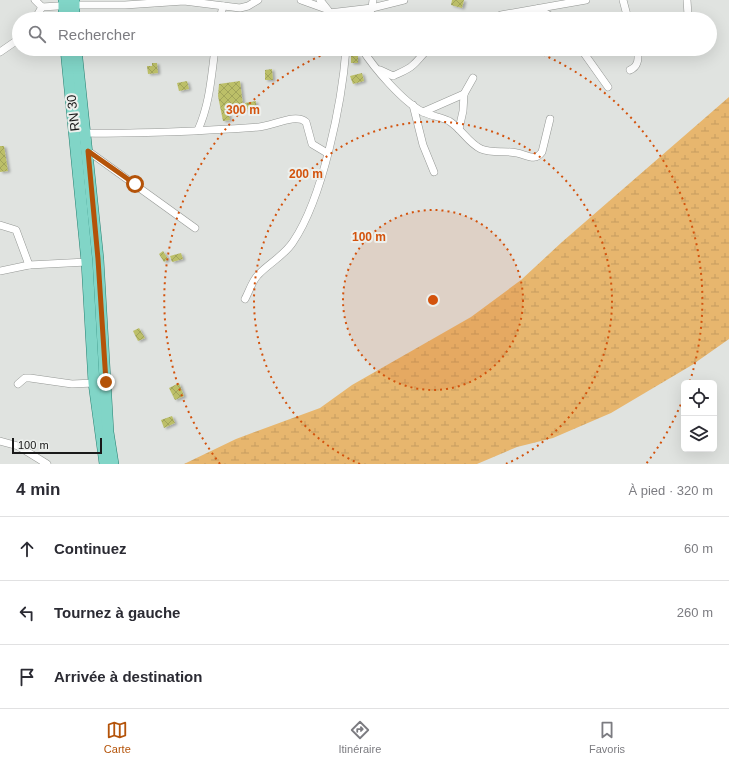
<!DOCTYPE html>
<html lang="fr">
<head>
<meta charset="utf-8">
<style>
	:root { --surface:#fff; --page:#f7f7f7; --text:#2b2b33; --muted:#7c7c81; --line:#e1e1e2; --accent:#b45309 }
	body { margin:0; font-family:Helvetica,sans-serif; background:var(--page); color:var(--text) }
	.controls { position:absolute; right:12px; bottom:12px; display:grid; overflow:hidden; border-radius:6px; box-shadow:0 4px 16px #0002 }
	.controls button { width:36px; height:36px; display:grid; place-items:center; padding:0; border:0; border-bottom:1px solid var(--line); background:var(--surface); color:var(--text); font:20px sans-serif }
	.scale { position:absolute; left:12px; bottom:10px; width:90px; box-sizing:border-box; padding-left:4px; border:2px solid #191919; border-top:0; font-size:11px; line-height:14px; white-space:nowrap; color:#191919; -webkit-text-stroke:3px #edf0ed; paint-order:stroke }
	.stop { position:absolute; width:12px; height:12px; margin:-9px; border:3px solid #b45309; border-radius:50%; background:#fff }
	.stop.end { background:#b45309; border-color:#fff; box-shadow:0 1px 4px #0008 }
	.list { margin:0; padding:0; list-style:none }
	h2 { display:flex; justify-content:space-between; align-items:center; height:52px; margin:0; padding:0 16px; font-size:17px }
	h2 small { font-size:13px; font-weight:400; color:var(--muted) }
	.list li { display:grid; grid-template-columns:26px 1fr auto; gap:12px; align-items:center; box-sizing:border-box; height:64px; padding:0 16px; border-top:1px solid var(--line) }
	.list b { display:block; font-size:15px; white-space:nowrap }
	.list em { font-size:13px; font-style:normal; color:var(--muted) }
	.icon { flex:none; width:22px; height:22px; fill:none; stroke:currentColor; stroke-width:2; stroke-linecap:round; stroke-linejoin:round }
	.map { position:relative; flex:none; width:729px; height:464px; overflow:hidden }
	.search { position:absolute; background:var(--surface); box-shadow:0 4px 16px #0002; left:12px; right:12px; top:12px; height:44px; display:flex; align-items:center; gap:10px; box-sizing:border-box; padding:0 14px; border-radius:22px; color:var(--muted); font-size:15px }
	.sheet { height:244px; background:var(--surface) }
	nav { display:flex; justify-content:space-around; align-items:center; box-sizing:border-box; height:56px; border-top:1px solid var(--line); background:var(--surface); font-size:11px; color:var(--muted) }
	nav a { display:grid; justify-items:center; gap:2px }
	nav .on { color:var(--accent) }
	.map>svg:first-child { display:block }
	.wetland { fill:url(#wetland-marsh) }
	.building { fill:url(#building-cross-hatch); filter:url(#shadow) }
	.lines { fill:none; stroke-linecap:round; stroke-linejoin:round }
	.minor-casing { stroke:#959895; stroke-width:8 }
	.primary-casing { stroke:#268172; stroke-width:12 }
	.minor { stroke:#fff; stroke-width:7 }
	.primary { stroke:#81d5c7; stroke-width:11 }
	.route { stroke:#b45309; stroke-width:5 }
	.ring { fill:none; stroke:#d3530d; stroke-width:2; stroke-dasharray:2 4 }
	.labels { text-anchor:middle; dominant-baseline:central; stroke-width:4; stroke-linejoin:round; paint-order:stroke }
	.street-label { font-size:13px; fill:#191919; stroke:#edf0ed }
	.centre { fill:#d3530d; stroke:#edf0ed; stroke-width:2 }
	.ring-label { font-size:12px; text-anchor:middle; font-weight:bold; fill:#d3530d; stroke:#edf0ed; stroke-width:4; stroke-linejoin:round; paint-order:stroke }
</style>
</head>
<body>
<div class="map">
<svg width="729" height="464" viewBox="0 0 729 464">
	<defs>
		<pattern id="wetland-marsh" width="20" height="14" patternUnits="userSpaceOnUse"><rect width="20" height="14" fill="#e7b66e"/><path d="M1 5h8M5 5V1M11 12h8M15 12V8" fill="none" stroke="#c69c5f"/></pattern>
		<pattern id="building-cross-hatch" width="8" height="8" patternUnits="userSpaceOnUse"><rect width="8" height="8" fill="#bcbf68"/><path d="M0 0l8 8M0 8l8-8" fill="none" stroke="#a1a45a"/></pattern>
		<filter id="shadow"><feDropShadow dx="2.5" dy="1.5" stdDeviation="1" flood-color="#0004"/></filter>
	</defs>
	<rect width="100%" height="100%" fill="#e0e3e0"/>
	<!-- wetland -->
	<polygon class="wetland" points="729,97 729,339 692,365 611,413 553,438 517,447 477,464 184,464 236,439 320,408 352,385 471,317 521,280 562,242"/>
	<!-- building -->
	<g class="building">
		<polygon points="452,0 464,0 462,8 451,5"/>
		<rect x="351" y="56" width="7" height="7"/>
		<polygon points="152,63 157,63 158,73 148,74 147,66 152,66"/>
		<polygon points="272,69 273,80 265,80 265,70"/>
		<polygon points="362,73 364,81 353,84 350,76"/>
		<polygon points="187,81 189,89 179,91 177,83"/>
		<polygon points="240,81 243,105 228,108 230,120 223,121 218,96 219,84"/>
		<polygon points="256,101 256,108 244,110 245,103"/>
		<polygon points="0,146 4,146 8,171 0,172"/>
		<polygon points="163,251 168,259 164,262 159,254"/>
		<polygon points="181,253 183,259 172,262 170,256"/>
		<polygon points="139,328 145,338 138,341 133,331"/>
		<polygon points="179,383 184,396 175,400 169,388"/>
		<polygon points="172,416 175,423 164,428 161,420"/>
	</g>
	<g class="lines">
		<defs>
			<g id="minor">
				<polyline points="35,0 42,7"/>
				<polyline points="301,0 326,9"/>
				<polyline points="320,0 335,19"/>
				<polyline points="623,0 628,19"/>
				<polyline points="687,0 688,15"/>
				<polyline points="42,7 74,5 125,5 184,1 240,8 248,6 258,0"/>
				<polyline points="538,9 556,19"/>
				<polyline points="329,13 372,8 404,0"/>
				<polyline points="35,19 42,7"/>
				<polyline points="220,19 223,6"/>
				<polyline points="365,19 372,8 373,0"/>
				<polyline points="490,19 501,15 586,0"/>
				<path d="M 362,49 C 374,68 403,102 423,112 C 431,116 441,117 449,121 C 461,128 468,143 481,149 C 493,154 505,150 517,153 C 527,155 535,162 542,152 L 550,119"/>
				<polyline points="581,49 608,87"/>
				<polyline points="0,52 19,39"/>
				<path d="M 380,70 L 393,76 C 399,73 408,70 413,65 C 419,60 422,54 429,49"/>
				<path d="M 630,70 C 639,66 639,58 637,49"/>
				<polyline points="413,105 423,145 434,172"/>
				<polyline points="423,112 464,94"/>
				<polyline points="459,129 463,111 464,94 473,78"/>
				<path d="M 198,130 C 210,103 211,78 215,49"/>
				<path d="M 85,133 C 143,134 201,131 259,127 C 273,126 295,113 306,122 L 312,144 L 327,153"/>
				<polyline points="88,151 195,228"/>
				<polyline points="0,225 16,230 29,265 87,262"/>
				<polyline points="0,271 29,265"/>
				<path d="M 245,299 C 249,292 252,281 258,275 C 269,263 284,256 293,242 C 323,198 342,102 346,49"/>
				<polyline points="18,384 25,378 30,378 72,384 94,383"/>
				<polyline points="0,441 18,446 47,464"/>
			</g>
			<g id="primary">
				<polyline points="64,0 64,19"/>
				<polyline points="74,0 74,19"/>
				<polyline points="66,49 87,262 94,383 105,464"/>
				<polyline points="76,49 98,259 108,432 113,464"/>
			</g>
		</defs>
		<!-- minor casing -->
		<use href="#minor" class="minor-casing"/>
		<!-- primary casing -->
		<use href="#primary" class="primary-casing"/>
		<!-- minor -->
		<use href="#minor" class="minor"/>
		<!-- primary -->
		<use href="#primary" class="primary"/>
	</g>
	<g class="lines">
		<!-- route -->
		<polyline class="route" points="106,382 98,259 88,151 135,184"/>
	</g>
	<!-- distance rings -->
	<circle cx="433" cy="300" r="90" fill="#d3530d" fill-opacity=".12"/>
	<g class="ring">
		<circle cx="433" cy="300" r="90"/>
		<path d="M360 464A179 179 0 1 1 506 464"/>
		<path d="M683 399A269 269 0 0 1 646 464M220 464A269 269 0 0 1 334 50M532 50A269 269 0 0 1 690 381"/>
	</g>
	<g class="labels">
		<!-- street labels -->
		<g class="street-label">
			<text transform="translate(73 113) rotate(-96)">RN 30</text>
		</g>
	</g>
	<circle cx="433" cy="300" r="6" class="centre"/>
	<g class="ring-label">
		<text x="243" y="114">300 m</text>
		<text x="306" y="178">200 m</text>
		<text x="369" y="241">100 m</text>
	</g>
</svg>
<div class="controls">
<button><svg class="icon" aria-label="locate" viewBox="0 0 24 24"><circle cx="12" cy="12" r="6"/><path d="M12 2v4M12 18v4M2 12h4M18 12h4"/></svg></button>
<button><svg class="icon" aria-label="layers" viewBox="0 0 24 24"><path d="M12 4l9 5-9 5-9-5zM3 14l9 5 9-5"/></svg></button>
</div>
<div class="scale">100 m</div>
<div class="stop" style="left:135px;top:184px"></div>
<div class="stop end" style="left:106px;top:382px"></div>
<div class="search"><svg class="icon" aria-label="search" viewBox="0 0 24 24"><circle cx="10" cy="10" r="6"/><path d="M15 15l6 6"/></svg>Rechercher</div>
</div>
<section class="sheet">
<h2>4 min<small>À pied · 320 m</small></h2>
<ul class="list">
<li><svg class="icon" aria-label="ahead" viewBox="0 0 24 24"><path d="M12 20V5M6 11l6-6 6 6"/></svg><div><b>Continuez</b></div><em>60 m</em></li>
<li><svg class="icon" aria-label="left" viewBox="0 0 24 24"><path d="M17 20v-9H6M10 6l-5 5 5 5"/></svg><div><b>Tournez à gauche</b></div><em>260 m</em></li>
<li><svg class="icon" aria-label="arrive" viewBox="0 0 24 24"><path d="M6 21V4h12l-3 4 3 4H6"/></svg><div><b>Arrivée à destination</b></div></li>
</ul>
</section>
<nav>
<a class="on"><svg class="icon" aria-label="map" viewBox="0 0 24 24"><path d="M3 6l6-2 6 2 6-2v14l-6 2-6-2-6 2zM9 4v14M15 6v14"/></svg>Carte</a>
<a><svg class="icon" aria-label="directions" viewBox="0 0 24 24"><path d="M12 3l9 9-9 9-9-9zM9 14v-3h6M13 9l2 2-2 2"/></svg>Itinéraire</a>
<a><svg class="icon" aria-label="saved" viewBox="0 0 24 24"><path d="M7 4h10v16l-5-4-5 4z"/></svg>Favoris</a>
</nav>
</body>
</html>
